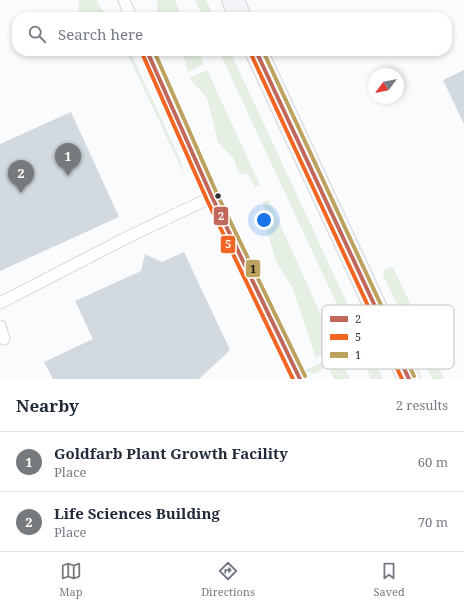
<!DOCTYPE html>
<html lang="en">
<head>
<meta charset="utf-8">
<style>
	:root { --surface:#fff; --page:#f2f2f3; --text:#1f2937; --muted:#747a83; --line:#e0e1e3; --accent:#777a7c }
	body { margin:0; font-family:"Noto Serif",serif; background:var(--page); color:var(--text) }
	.compass { position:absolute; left:368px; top:68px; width:36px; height:36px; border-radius:50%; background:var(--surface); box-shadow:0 2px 6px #0003; rotate:238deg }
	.you { position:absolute; left:264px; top:220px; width:14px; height:14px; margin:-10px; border:3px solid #fff; border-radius:50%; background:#1a73e8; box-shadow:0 0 0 6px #1a73e833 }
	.badge { display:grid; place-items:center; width:26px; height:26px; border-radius:50%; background:var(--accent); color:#fff; font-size:13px; font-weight:700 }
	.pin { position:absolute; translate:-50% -33px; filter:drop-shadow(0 1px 2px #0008) }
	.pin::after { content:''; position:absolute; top:21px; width:14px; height:12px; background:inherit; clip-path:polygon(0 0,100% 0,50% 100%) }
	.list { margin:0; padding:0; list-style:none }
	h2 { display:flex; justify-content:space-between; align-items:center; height:52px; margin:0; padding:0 16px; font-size:17px }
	h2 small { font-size:13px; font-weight:400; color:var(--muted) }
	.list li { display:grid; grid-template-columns:26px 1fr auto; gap:12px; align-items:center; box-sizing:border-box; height:60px; padding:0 16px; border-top:1px solid var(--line) }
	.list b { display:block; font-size:15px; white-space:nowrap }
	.list p { margin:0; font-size:13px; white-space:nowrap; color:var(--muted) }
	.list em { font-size:13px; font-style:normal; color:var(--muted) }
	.icon { flex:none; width:22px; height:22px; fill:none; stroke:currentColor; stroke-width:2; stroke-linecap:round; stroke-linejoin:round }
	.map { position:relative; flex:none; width:464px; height:379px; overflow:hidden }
	.search { position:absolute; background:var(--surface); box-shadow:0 2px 6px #0003; left:12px; right:12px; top:12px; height:44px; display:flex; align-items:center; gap:10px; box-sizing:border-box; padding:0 14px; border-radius:16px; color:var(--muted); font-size:15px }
	.sheet { height:172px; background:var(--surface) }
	nav { display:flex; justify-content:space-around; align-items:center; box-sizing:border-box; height:56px; border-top:1px solid var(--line); background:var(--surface); font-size:11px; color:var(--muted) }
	nav a { display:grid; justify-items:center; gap:2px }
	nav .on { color:var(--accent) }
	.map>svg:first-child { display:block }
	.green { fill:#e6efe4 }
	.building { fill:#d3dadf }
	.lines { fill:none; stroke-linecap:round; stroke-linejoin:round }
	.service-casing { stroke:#d5d8da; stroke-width:13 }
	.secondary-casing { stroke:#d5d8da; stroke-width:24 }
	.service { stroke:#fefeff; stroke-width:11 }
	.secondary { stroke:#f4f5f8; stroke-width:22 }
	.bus-1-casing { stroke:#fff; stroke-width:7 }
	.bus-2-casing { stroke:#fff; stroke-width:7 }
	.bus-3-casing { stroke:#fff; stroke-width:7 }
	.bus-1 { stroke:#c2685b; stroke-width:4 }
	.bus-2 { stroke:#f26522; stroke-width:4 }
	.bus-3 { stroke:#bca25e; stroke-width:4 }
	.bus-dot { fill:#313437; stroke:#fff; stroke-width:1.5 }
	.key { fill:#fff; stroke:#c1c2c3; stroke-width:1 }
	.key-label { font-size:11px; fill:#313437 }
	.line-badge { stroke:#fff; stroke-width:1.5 }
	.badge-label { font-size:11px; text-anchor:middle; font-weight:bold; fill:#fff }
	.pale-badge-label { font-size:11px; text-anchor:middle; font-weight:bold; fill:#111 }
</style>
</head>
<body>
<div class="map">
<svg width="464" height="379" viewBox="0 0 464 379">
	<rect width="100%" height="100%" fill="#f9fbfd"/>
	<!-- green -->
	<g class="green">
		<path d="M 79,0 L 97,0 C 98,7 105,11 108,17 L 78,17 Z"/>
		<polygon points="157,0 175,0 182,17 160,17 157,13"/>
		<polygon points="195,0 206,0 214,17 203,17"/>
		<polygon points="126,51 130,51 181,161 184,174"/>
		<polygon points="182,51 198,51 204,64 188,72"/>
		<polygon points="219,51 230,51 362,335 353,339"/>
		<polygon points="207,70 260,185 255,187 247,173 241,175 238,172 234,159 218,142 207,98 189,78"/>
		<polygon points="269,200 336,348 316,358 292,287 276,261 263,217 267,214 262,202"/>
		<polygon points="390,267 393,267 414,312 403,317 383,275 384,270"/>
		<polygon points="417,319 444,379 432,379 407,324"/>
		<polygon points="366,344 383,379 371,379 357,348"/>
		<path d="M 339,355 L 350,379 L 334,379 L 328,366 C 321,370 312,378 305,370 Z"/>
	</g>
	<!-- building -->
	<g class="building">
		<polygon points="464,70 464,124 443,80"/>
		<polygon points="71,112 119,217 0,271 0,144"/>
		<polygon points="184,252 230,350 199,379 53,379 44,362 93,339 75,301 141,271 145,254 162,262"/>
	</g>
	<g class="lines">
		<defs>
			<g id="service">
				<polyline points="124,0 131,17"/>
				<polyline points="147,51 212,197 300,379"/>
				<polyline points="0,303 130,236 212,197"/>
				<polyline points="0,326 4,339"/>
			</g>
			<g id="secondary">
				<polyline points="233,0 240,17"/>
				<polyline points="256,51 409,379"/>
			</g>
		</defs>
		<!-- service casing -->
		<use href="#service" class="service-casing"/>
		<!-- secondary casing -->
		<use href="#secondary" class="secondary-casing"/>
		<!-- service -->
		<use href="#service" class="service"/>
		<!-- secondary -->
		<use href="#secondary" class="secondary"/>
		<defs>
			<g id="bus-1">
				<polyline points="147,51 212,197 300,379"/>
				<polyline points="256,51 409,379"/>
			</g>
			<g id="bus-2">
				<polyline points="142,53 207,200 293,379"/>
				<polyline points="251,54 402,379"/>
			</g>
			<g id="bus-3">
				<polyline points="154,51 217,194 305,376"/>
				<polyline points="263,51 414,376"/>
			</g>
		</defs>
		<!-- bus-1 casing -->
		<use href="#bus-1" class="bus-1-casing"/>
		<!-- bus-2 casing -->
		<use href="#bus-2" class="bus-2-casing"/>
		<!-- bus-3 casing -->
		<use href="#bus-3" class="bus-3-casing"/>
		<!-- bus-1 -->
		<use href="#bus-1" class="bus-1"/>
		<!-- bus-2 -->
		<use href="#bus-2" class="bus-2"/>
		<!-- bus-3 -->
		<use href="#bus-3" class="bus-3"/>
	</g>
	<!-- markers -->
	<circle class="bus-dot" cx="218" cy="196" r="3.5"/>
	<!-- legend -->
	<rect x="322" y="305" width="132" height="64" rx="6" class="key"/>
	<rect x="330" y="316" width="18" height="6" fill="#c2685b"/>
	<rect x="330" y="334" width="18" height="6" fill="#f26522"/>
	<rect x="330" y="352" width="18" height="6" fill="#bca25e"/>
	<g class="key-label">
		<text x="355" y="323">2</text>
		<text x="355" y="341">5</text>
		<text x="355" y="359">1</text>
	</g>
	<g class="line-badge">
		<rect x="213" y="206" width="16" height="20" rx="4" fill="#c2685b"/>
		<rect x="220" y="235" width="16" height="19" rx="4" fill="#f26522"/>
		<rect x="245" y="259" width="16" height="19" rx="4" fill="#bca25e"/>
	</g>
	<g class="badge-label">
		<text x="221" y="220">2</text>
		<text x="228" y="248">5</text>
	</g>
	<g class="pale-badge-label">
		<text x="253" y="273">1</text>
	</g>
</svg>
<svg class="compass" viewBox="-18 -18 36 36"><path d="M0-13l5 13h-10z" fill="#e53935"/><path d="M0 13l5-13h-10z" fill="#747a83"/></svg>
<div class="you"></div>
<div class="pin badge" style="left:68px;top:176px">1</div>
<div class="pin badge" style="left:21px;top:193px">2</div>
<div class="search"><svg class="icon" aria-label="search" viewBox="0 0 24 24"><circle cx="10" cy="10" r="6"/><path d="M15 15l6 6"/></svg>Search here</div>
</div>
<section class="sheet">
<h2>Nearby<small>2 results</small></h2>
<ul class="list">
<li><span class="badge">1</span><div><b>Goldfarb Plant Growth Facility</b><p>Place</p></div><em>60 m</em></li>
<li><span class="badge">2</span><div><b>Life Sciences Building</b><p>Place</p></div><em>70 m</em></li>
</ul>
</section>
<nav>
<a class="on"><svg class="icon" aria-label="map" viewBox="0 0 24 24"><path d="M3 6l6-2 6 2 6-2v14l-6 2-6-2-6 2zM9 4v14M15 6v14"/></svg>Map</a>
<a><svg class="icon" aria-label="directions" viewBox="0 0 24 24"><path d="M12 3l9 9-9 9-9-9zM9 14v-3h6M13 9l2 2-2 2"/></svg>Directions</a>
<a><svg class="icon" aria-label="saved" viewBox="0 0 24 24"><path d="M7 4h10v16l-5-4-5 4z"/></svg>Saved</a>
</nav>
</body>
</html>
